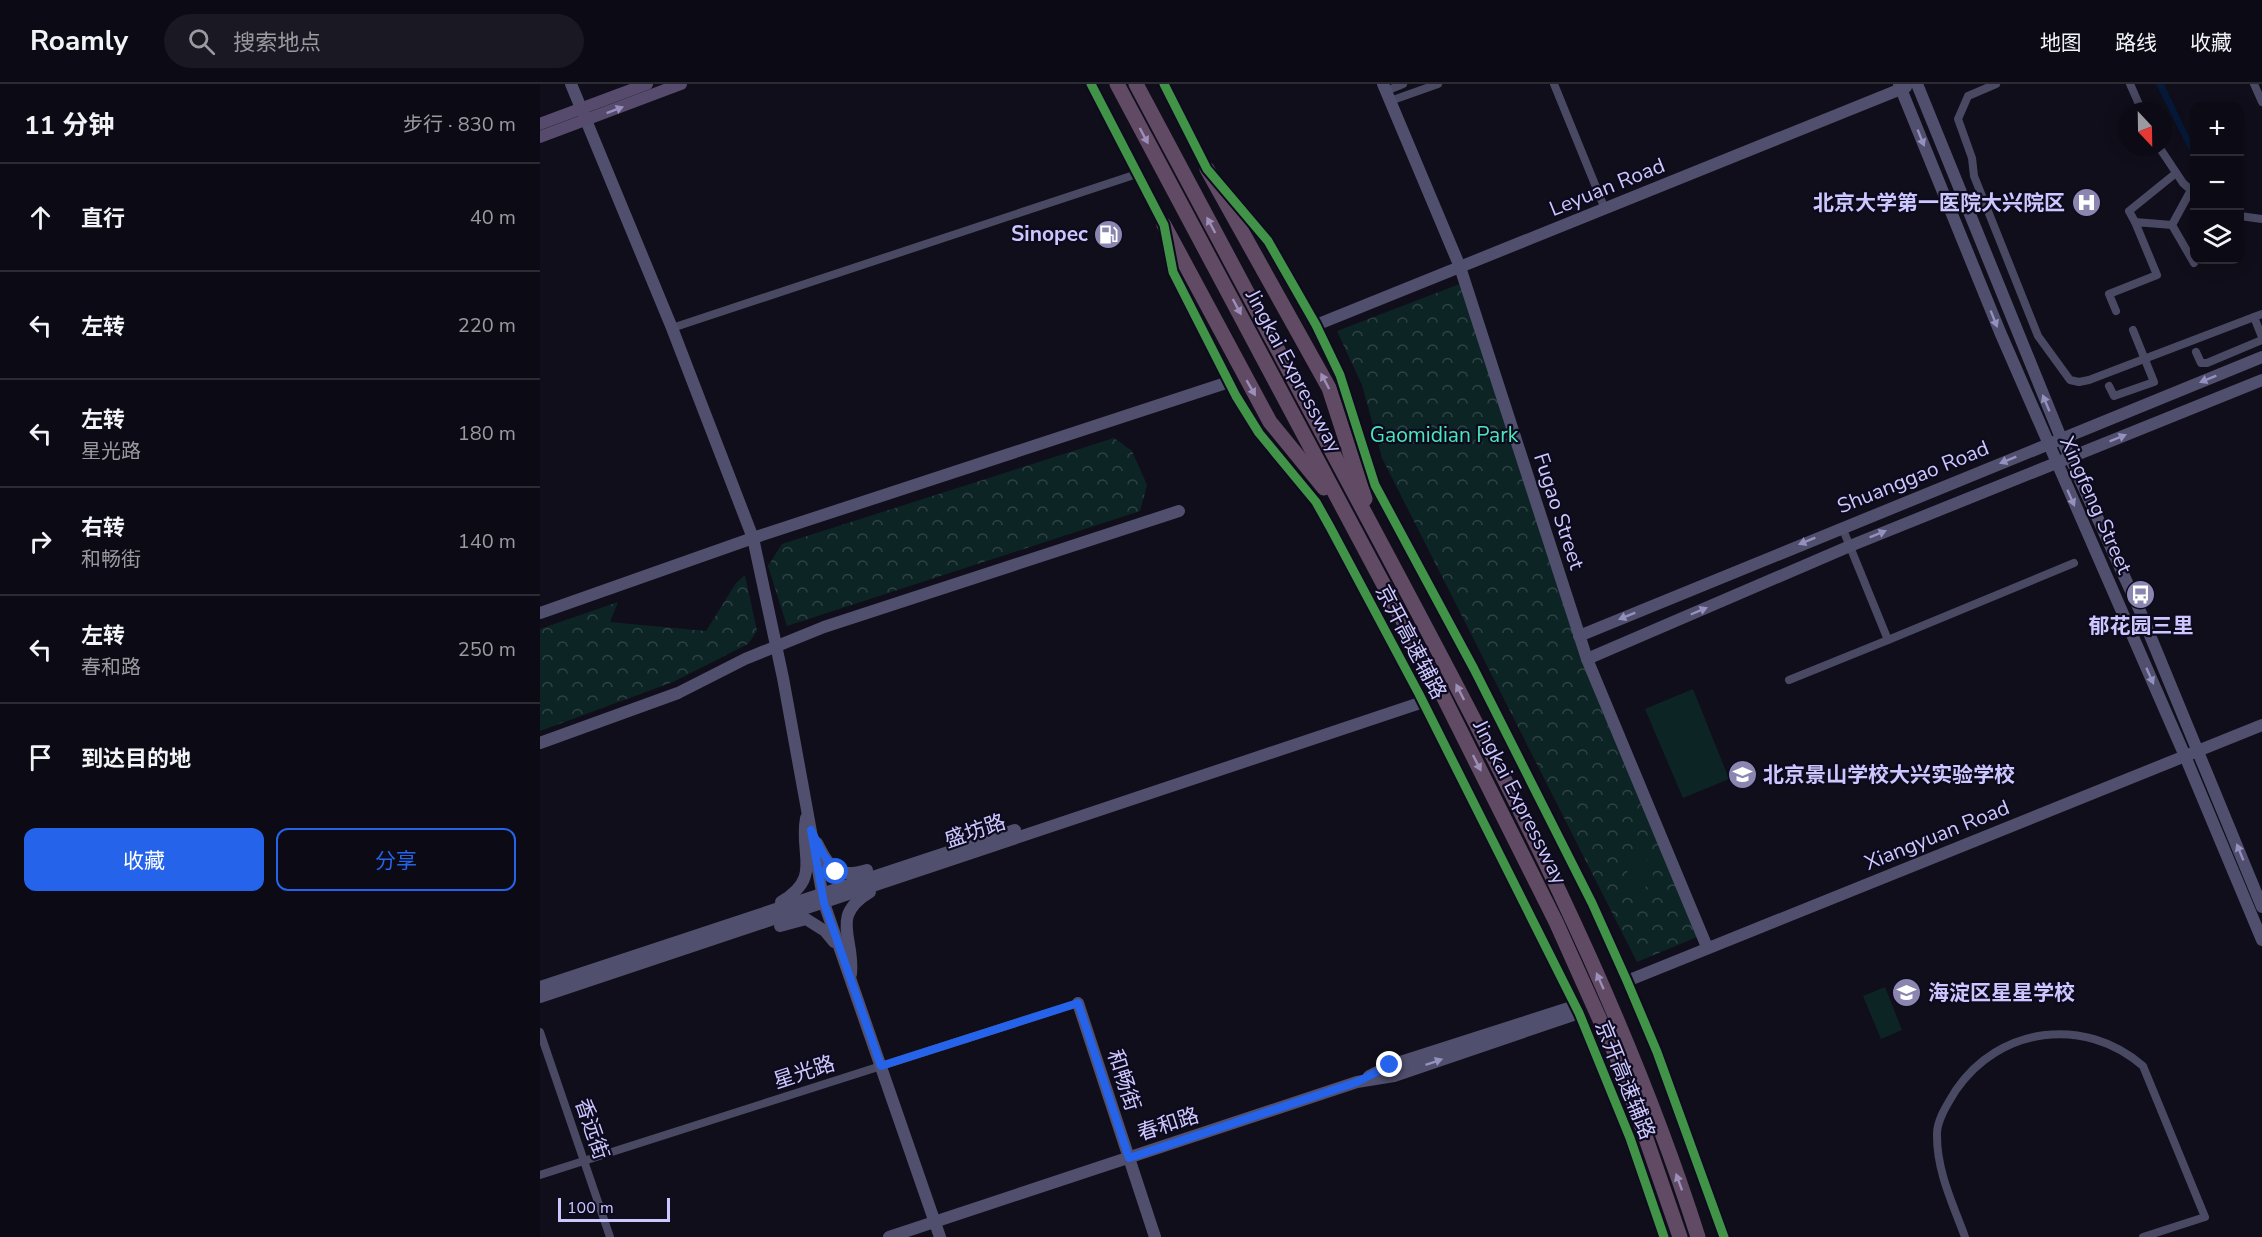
<!DOCTYPE html>
<html lang="zh">
<head>
<meta charset="utf-8">
<style>
	:root { --surface:#0c0a14; --page:#1a1822; --text:#f1f3f6; --muted:#9a9aa0; --line:#2c2b34; --accent:#2563eb }
	body { margin:0; font-family:"Nunito Sans","Noto Sans SC",sans-serif; background:var(--page); color:var(--text) }
	.controls { position:absolute; right:18px; top:18px; display:grid; overflow:hidden; border-radius:12px; box-shadow:0 3px 15px #0003 }
	.controls button { width:54px; height:54px; display:grid; place-items:center; padding:0; border:0; border-bottom:2px solid var(--line); background:var(--surface); color:var(--text); font:30px sans-serif }
	.compass { position:absolute; left:1578px; top:18px; width:54px; height:54px; border-radius:50%; background:var(--surface); box-shadow:0 3px 15px #0003; rotate:158deg }
	.scale { position:absolute; left:18px; bottom:15px; width:112px; box-sizing:border-box; padding-left:6px; border:3px solid #ccc7ff; border-top:0; font-size:16px; line-height:21px; white-space:nowrap; color:#ccc7ff; -webkit-text-stroke:4px #0d0a1e; paint-order:stroke }
	.stop { position:absolute; width:18px; height:18px; margin:-14px; border:4px solid #2563eb; border-radius:50%; background:#fff }
	.stop.end { background:#2563eb; border-color:#fff; box-shadow:0 2px 6px #0008 }
	.list { margin:0; padding:0; list-style:none }
	h2 { display:flex; justify-content:space-between; align-items:center; height:78px; margin:0; padding:0 24px; font-size:26px }
	h2 small { font-size:20px; font-weight:400; color:var(--muted) }
	.list li { display:grid; grid-template-columns:39px 1fr auto; gap:18px; align-items:center; box-sizing:border-box; height:108px; padding:0 24px; border-top:2px solid var(--line) }
	.list b { display:block; font-size:22px; white-space:nowrap }
	.list p { margin:0; font-size:20px; white-space:nowrap; color:var(--muted) }
	.list em { font-size:20px; font-style:normal; color:var(--muted) }
	.actions { display:flex; gap:12px; padding:18px 24px }
	.actions a { flex:1; padding:14px 0; border:2px solid var(--accent); border-radius:12px; text-align:center; font-size:21px; color:var(--accent) }
	.actions .main { background:var(--accent); color:#fff }
	.icon { flex:none; width:33px; height:33px; fill:none; stroke:currentColor; stroke-width:2; stroke-linecap:round; stroke-linejoin:round }
	.map { position:relative; flex:none; width:1722px; height:1153px; overflow:hidden }
	header { display:flex; align-items:center; gap:36px; box-sizing:border-box; height:84px; padding:0 30px; background:var(--surface); border-bottom:2px solid var(--line) }
	header strong { font-size:28px }
	nav { display:flex; gap:33px; margin-inline-start:auto; font-size:21px }
	.search { width:420px; height:54px; background:var(--page); display:flex; align-items:center; gap:15px; box-sizing:border-box; padding:0 21px; border-radius:33px; color:var(--muted); font-size:22px }
	main { display:flex }
	aside { flex:1; background:var(--surface) }
	.map>svg:first-child { display:block }
	.forest { fill:url(#forest-crowns) }
	.garden { fill:#0d2425 }
	.water { fill:#061939 }
	.lines { fill:none; stroke-linecap:round; stroke-linejoin:round }
	.street { stroke:#4a4963; stroke-width:8 }
	.secondary { stroke:#504f6e; stroke-width:12 }
	.primary { stroke:#574b6d; stroke-width:12 }
	.highway { stroke:#614a64; stroke-width:15 }
	.cycleway-casing { stroke:#0d0a1e; stroke-width:13 }
	.cycleway { stroke:#419447; stroke-width:9 }
	.oneway { fill:#978fbd }
	.oneway2 { fill:#9c8fb9 }
	.oneway3 { fill:#9491be }
	.route { stroke:#2563eb; stroke-width:8 }
	.labels { text-anchor:middle; dominant-baseline:central; stroke-width:4.5; stroke-linejoin:round; paint-order:stroke }
	.street-label { font-size:21px; fill:#ccc7ff; stroke:#0d0a1e }
	.poi-label { font-size:21px; font-weight:bold; fill:#ccc7ff; stroke:#0d0a1e; text-anchor:end }
	.park-label { font-size:21px; fill:#4be7bc; stroke:#0d0a1e }
</style>
</head>
<body>
<header>
<strong>Roamly</strong>
<div class="search"><svg class="icon" aria-label="search" viewBox="0 0 24 24"><circle cx="10" cy="10" r="6"/><path d="M15 15l6 6"/></svg>搜索地点</div>
<nav><a>地图</a><a>路线</a><a>收藏</a></nav>
</header>
<main>
<aside>
<h2>11 分钟<small>步行 · 830 m</small></h2>
<ul class="list">
<li><svg class="icon" aria-label="ahead" viewBox="0 0 24 24"><path d="M12 20V5M6 11l6-6 6 6"/></svg><div><b>直行</b></div><em>40 m</em></li>
<li><svg class="icon" aria-label="left" viewBox="0 0 24 24"><path d="M17 20v-9H6M10 6l-5 5 5 5"/></svg><div><b>左转</b></div><em>220 m</em></li>
<li><svg class="icon" aria-label="left" viewBox="0 0 24 24"><path d="M17 20v-9H6M10 6l-5 5 5 5"/></svg><div><b>左转</b><p>星光路</p></div><em>180 m</em></li>
<li><svg class="icon" aria-label="right" viewBox="0 0 24 24"><path d="M7 20v-9h11M14 6l5 5-5 5"/></svg><div><b>右转</b><p>和畅街</p></div><em>140 m</em></li>
<li><svg class="icon" aria-label="left" viewBox="0 0 24 24"><path d="M17 20v-9H6M10 6l-5 5 5 5"/></svg><div><b>左转</b><p>春和路</p></div><em>250 m</em></li>
<li><svg class="icon" aria-label="arrive" viewBox="0 0 24 24"><path d="M6 21V4h12l-3 4 3 4H6"/></svg><div><b>到达目的地</b></div></li>
</ul>
<div class="actions"><a class="main">收藏</a><a>分享</a></div>
</aside>
<div class="map">
<svg width="1722" height="1153" viewBox="0 0 1722 1153">
	<defs>
		<pattern id="forest-crowns" width="20" height="18" patternUnits="userSpaceOnUse" patternTransform="scale(1.5)"><rect width="20" height="18" fill="#0d2425"/><path d="M2 6a3 3 0 1 1 6 0M12 15a3 3 0 1 1 6 0" fill="none" stroke="#2f4246"/></pattern>
	</defs>
	<rect width="100%" height="100%" fill="#100e1a"/>
	<!-- forest -->
	<g class="forest">
		<polygon points="925,198 1029,522 1162,851 1097,878 842,374 822,301 797,247"/>
		<polygon points="574,354 592,367 607,401 600,427 247,542 228,482 242,460"/>
		<polygon points="205,491 217,547 208,560 133,598 0,647 0,545 78,518 70,538 166,547 196,499"/>
	</g>
	<!-- garden -->
	<g class="garden">
		<polygon points="1153,605 1189,695 1143,714 1105,625"/>
		<polygon points="1102,764 1116,798 1096,807 1081,773"/>
		<polygon points="1345,903 1362,946 1341,955 1323,912"/>
	</g>
	<!-- water -->
	<polygon class="water" points="1616,0 1624,0 1654,63 1654,76"/>
	<g class="lines">
		<!-- street -->
		<g class="street">
			<polyline points="1014,0 1065,125"/>
			<polyline points="1456,0 1428,12 1418,35 1432,74 1434,92 1498,252 1530,296 1539,298 1549,296 1714,233"/>
			<polyline points="1590,0 1602,27"/>
			<polyline points="1714,0 1722,18"/>
			<polyline points="846,7 863,0"/>
			<polyline points="850,17 898,0"/>
			<polyline points="1619,63 1643,99 1653,108"/>
			<polyline points="1651,106 1632,141 1654,179"/>
			<polyline points="1700,132 1722,135"/>
			<polyline points="1595,138 1589,127 1636,89"/>
			<polyline points="1576,227 1569,210 1617,191 1595,138 1632,141"/>
			<polyline points="1722,230 1714,233 1722,253"/>
			<polyline points="132,244 597,90"/>
			<polyline points="1656,268 1661,279 1667,279 1722,256"/>
			<polyline points="1569,302 1574,312 1614,298 1593,246"/>
			<polyline points="1348,556 1534,479"/>
			<polyline points="1249,596 1348,556 1302,443"/>
			<polyline points="0,948 70,1153"/>
			<polyline points="0,1091 538,919"/>
			<path d="M 1425,1153 C 1413,1120 1397,1088 1397,1052 C 1396,1037 1408,1019 1416,1006 C 1459,943 1544,931 1603,982 L 1665,1133 L 1603,1153"/>
		</g>
		<!-- secondary -->
		<g class="secondary">
			<polyline points="31,0 132,244 213,454 243,594 284,819 400,1153"/>
			<polyline points="551,0 624,141 633,188 696,312 719,349 776,418 790,443 879,610 1039,929 1090,1054 1124,1153"/>
			<polyline points="624,0 667,85 728,157 776,241 800,291 835,401 934,585 1052,819 1087,897 1117,968 1184,1153"/>
			<polyline points="843,0 920,183 1047,575 1167,863"/>
			<polyline points="1359,0 1460,248 1645,672 1722,856"/>
			<polyline points="1377,0 1521,354 1600,527 1722,823"/>
			<polyline points="776,241 1366,3"/>
			<polyline points="0,529 213,454 689,298"/>
			<polyline points="1039,552 1722,273"/>
			<polyline points="1047,575 1310,462 1722,296"/>
			<polyline points="0,659 138,609 205,575 284,543 639,427"/>
			<path d="M 277,759 C 290,785 296,795 327,786"/>
			<path d="M 241,818 C 283,793 259,771 266,734"/>
			<polyline points="240,842 266,835 285,847 294,858"/>
			<path d="M 311,890 C 315,854 289,832 330,808"/>
			<polyline points="1087,897 1722,641"/>
			<polyline points="0,903 475,746"/>
			<polyline points="0,913 883,618"/>
			<polyline points="538,919 615,1153"/>
			<polyline points="829,992 851,981 1035,922"/>
			<polyline points="349,1153 817,998 854,992 1039,929"/>
		</g>
		<!-- primary -->
		<g class="primary">
			<polyline points="0,40 107,0"/>
			<polyline points="0,53 141,0"/>
		</g>
		<!-- highway -->
		<g class="highway">
			<polyline points="577,0 903,612 1016,838 1082,985 1140,1153"/>
			<path d="M 596,0 C 681,159 766,319 851,478 C 967,696 1083,917 1158,1153"/>
			<polyline points="667,85 789,304 825,415"/>
			<polyline points="624,141 730,338 784,404"/>
		</g>
		<defs>
			<g id="cycleway">
				<polyline points="551,0 624,141 633,188 696,312 719,349 776,418 790,443 879,610 1039,929 1090,1054 1124,1153"/>
				<polyline points="624,0 667,85 728,157 776,241 800,291 835,401 934,585 1052,819 1087,897 1117,968 1184,1153"/>
			</g>
		</defs>
		<!-- cycleway casing -->
		<use href="#cycleway" class="cycleway-casing"/>
		<!-- cycleway -->
		<use href="#cycleway" class="cycleway"/>
	</g>
	<!-- one-way arrows -->
	<defs><path id="oneway-solid" d="M-6-.8H1V-3.2L6.5 0L1 3.2V.8H-6Z" transform="scale(1.5)"/></defs>
	<use class="oneway" href="#oneway-solid" transform="translate(75 26) rotate(-21)"/>
	<g class="oneway2">
		<use href="#oneway-solid" transform="translate(604 52) rotate(62)"/>
		<use href="#oneway-solid" transform="translate(671 141) rotate(-118)"/>
		<use href="#oneway-solid" transform="translate(697 223) rotate(62)"/>
		<use href="#oneway-solid" transform="translate(785 297) rotate(-118)"/>
		<use href="#oneway-solid" transform="translate(711 304) rotate(60)"/>
		<use href="#oneway-solid" transform="translate(920 608) rotate(-117)"/>
		<use href="#oneway-solid" transform="translate(937 679) rotate(63)"/>
		<use href="#oneway-solid" transform="translate(1060 897) rotate(-114)"/>
		<use href="#oneway-solid" transform="translate(1139 1098) rotate(-110)"/>
	</g>
	<g class="oneway3">
		<use href="#oneway-solid" transform="translate(1381 54) rotate(68)"/>
		<use href="#oneway-solid" transform="translate(1454 235) rotate(68)"/>
		<use href="#oneway-solid" transform="translate(1668 295) rotate(158)"/>
		<use href="#oneway-solid" transform="translate(1506 319) rotate(-113)"/>
		<use href="#oneway-solid" transform="translate(1578 354) rotate(-22)"/>
		<use href="#oneway-solid" transform="translate(1468 376) rotate(158)"/>
		<use href="#oneway-solid" transform="translate(1531 414) rotate(66)"/>
		<use href="#oneway-solid" transform="translate(1338 450) rotate(-22)"/>
		<use href="#oneway-solid" transform="translate(1267 457) rotate(158)"/>
		<use href="#oneway-solid" transform="translate(1159 527) rotate(-23)"/>
		<use href="#oneway-solid" transform="translate(1087 532) rotate(158)"/>
		<use href="#oneway-solid" transform="translate(1610 592) rotate(66)"/>
		<use href="#oneway-solid" transform="translate(1700 768) rotate(-112)"/>
		<use href="#oneway-solid" transform="translate(894 978) rotate(-19)"/>
	</g>
	<g class="lines">
		<!-- route -->
		<polyline class="route" points="296,788 283,770 271,746 284,819 341,982 538,919 589,1074 817,998 850,981"/>
	</g>
	<!-- icons -->
	<defs>
		<symbol id="hospital-disc" viewBox="-11 -11 22 22"><circle r="9.5" fill="#8a86af" stroke="#0d0a1e"/><path d="M-5-5h3v3.5h4V-5h3V5h-3V1.5h-4V5h-3Z" fill="#fff"/></symbol>
		<symbol id="fuel-disc" viewBox="-11 -11 22 22"><circle r="9.5" fill="#8a86af" stroke="#0d0a1e"/><path d="M-5.5-6h7V0h2V4h1.3V-2.5L3-4.5l.8-.8L6-3V5H2.5V1h-1V6h-7ZM-4.2-4.7v3.2H.2V-4.7Z" fill="#fff"/></symbol>
		<symbol id="bus-disc" viewBox="-11 -11 22 22"><circle r="9.5" fill="#8a86af" stroke="#0d0a1e"/><path d="M-5-6H5V4H4V6H2V4H-2V6H-4V4H-5ZM-3.5-4V0h7V-4ZM-3.5 1.2v1.5H-2V1.2ZM2 1.2v1.5H3.5V1.2Z" fill="#fff"/></symbol>
		<symbol id="school-disc" viewBox="-11 -11 22 22"><circle r="9.5" fill="#8a86af" stroke="#0d0a1e"/><path d="M0-5L7-2L0 1L-7-2ZM-4 1L0 2.5L4 1V4Q0 6-4 4Z" fill="#fff"/></symbol>
	</defs>
	<g fill-rule="evenodd">
		<use href="#hospital-disc" x="1530" y="102" width="33" height="33"/>
		<use href="#fuel-disc" x="552" y="134" width="33" height="33"/>
		<use href="#bus-disc" x="1584" y="494" width="33" height="33"/>
		<use href="#school-disc" x="1186" y="674" width="33" height="33"/>
		<use href="#school-disc" x="1350" y="892" width="33" height="33"/>
	</g>
	<g class="labels">
		<!-- street labels -->
		<g class="street-label">
			<text transform="translate(1067 103) rotate(-22)">Leyuan Road</text>
			<text transform="translate(754 287) rotate(62)">Jingkai Expressway</text>
			<text transform="translate(1373 393) rotate(-22)">Shuanggao Road</text>
			<text transform="translate(1556 421) rotate(66)">Xingfeng Street</text>
			<text transform="translate(1019 427) rotate(72)">Fugao Street</text>
			<text transform="translate(871 558) rotate(62)">京开高速辅路</text>
			<text transform="translate(980 718) rotate(63)">Jingkai Expressway</text>
			<text transform="translate(435 747) rotate(-19)">盛坊路</text>
			<text transform="translate(1397 751) rotate(-22)">Xiangyuan Road</text>
			<text transform="translate(264 988) rotate(-18)">星光路</text>
			<text transform="translate(584 996) rotate(72)">和畅街</text>
			<text transform="translate(1085 996) rotate(68)">京开高速辅路</text>
			<text transform="translate(628 1040) rotate(-18)">春和路</text>
			<text transform="translate(52 1045) rotate(71)">香远街</text>
		</g>
		<!-- poi labels -->
		<g class="poi-label">
			<text x="1525" y="119">北京大学第一医院大兴院区</text>
			<text x="548" y="150">Sinopec</text>
			<text x="1601" y="542" text-anchor="middle">郁花园三里</text>
			<text x="1223" y="691" text-anchor="start">北京景山学校大兴实验学校</text>
			<text x="1388" y="909" text-anchor="start">海淀区星星学校</text>
		</g>
		<!-- park labels -->
		<g class="park-label">
			<text x="904" y="351">Gaomidian Park</text>
		</g>
	</g>
</svg>
<div class="controls">
<button>+</button>
<button>−</button>
<button><svg class="icon" aria-label="layers" viewBox="0 0 24 24"><path d="M12 4l9 5-9 5-9-5zM3 14l9 5 9-5"/></svg></button>
</div>
<svg class="compass" viewBox="-18 -18 36 36"><path d="M0-13l5 13h-10z" fill="#e53935"/><path d="M0 13l5-13h-10z" fill="#9a9aa0"/></svg>
<div class="scale">100 m</div>
<div class="stop" style="left:296px;top:788px"></div>
<div class="stop end" style="left:850px;top:981px"></div>
</div>
</main>
</body>
</html>
